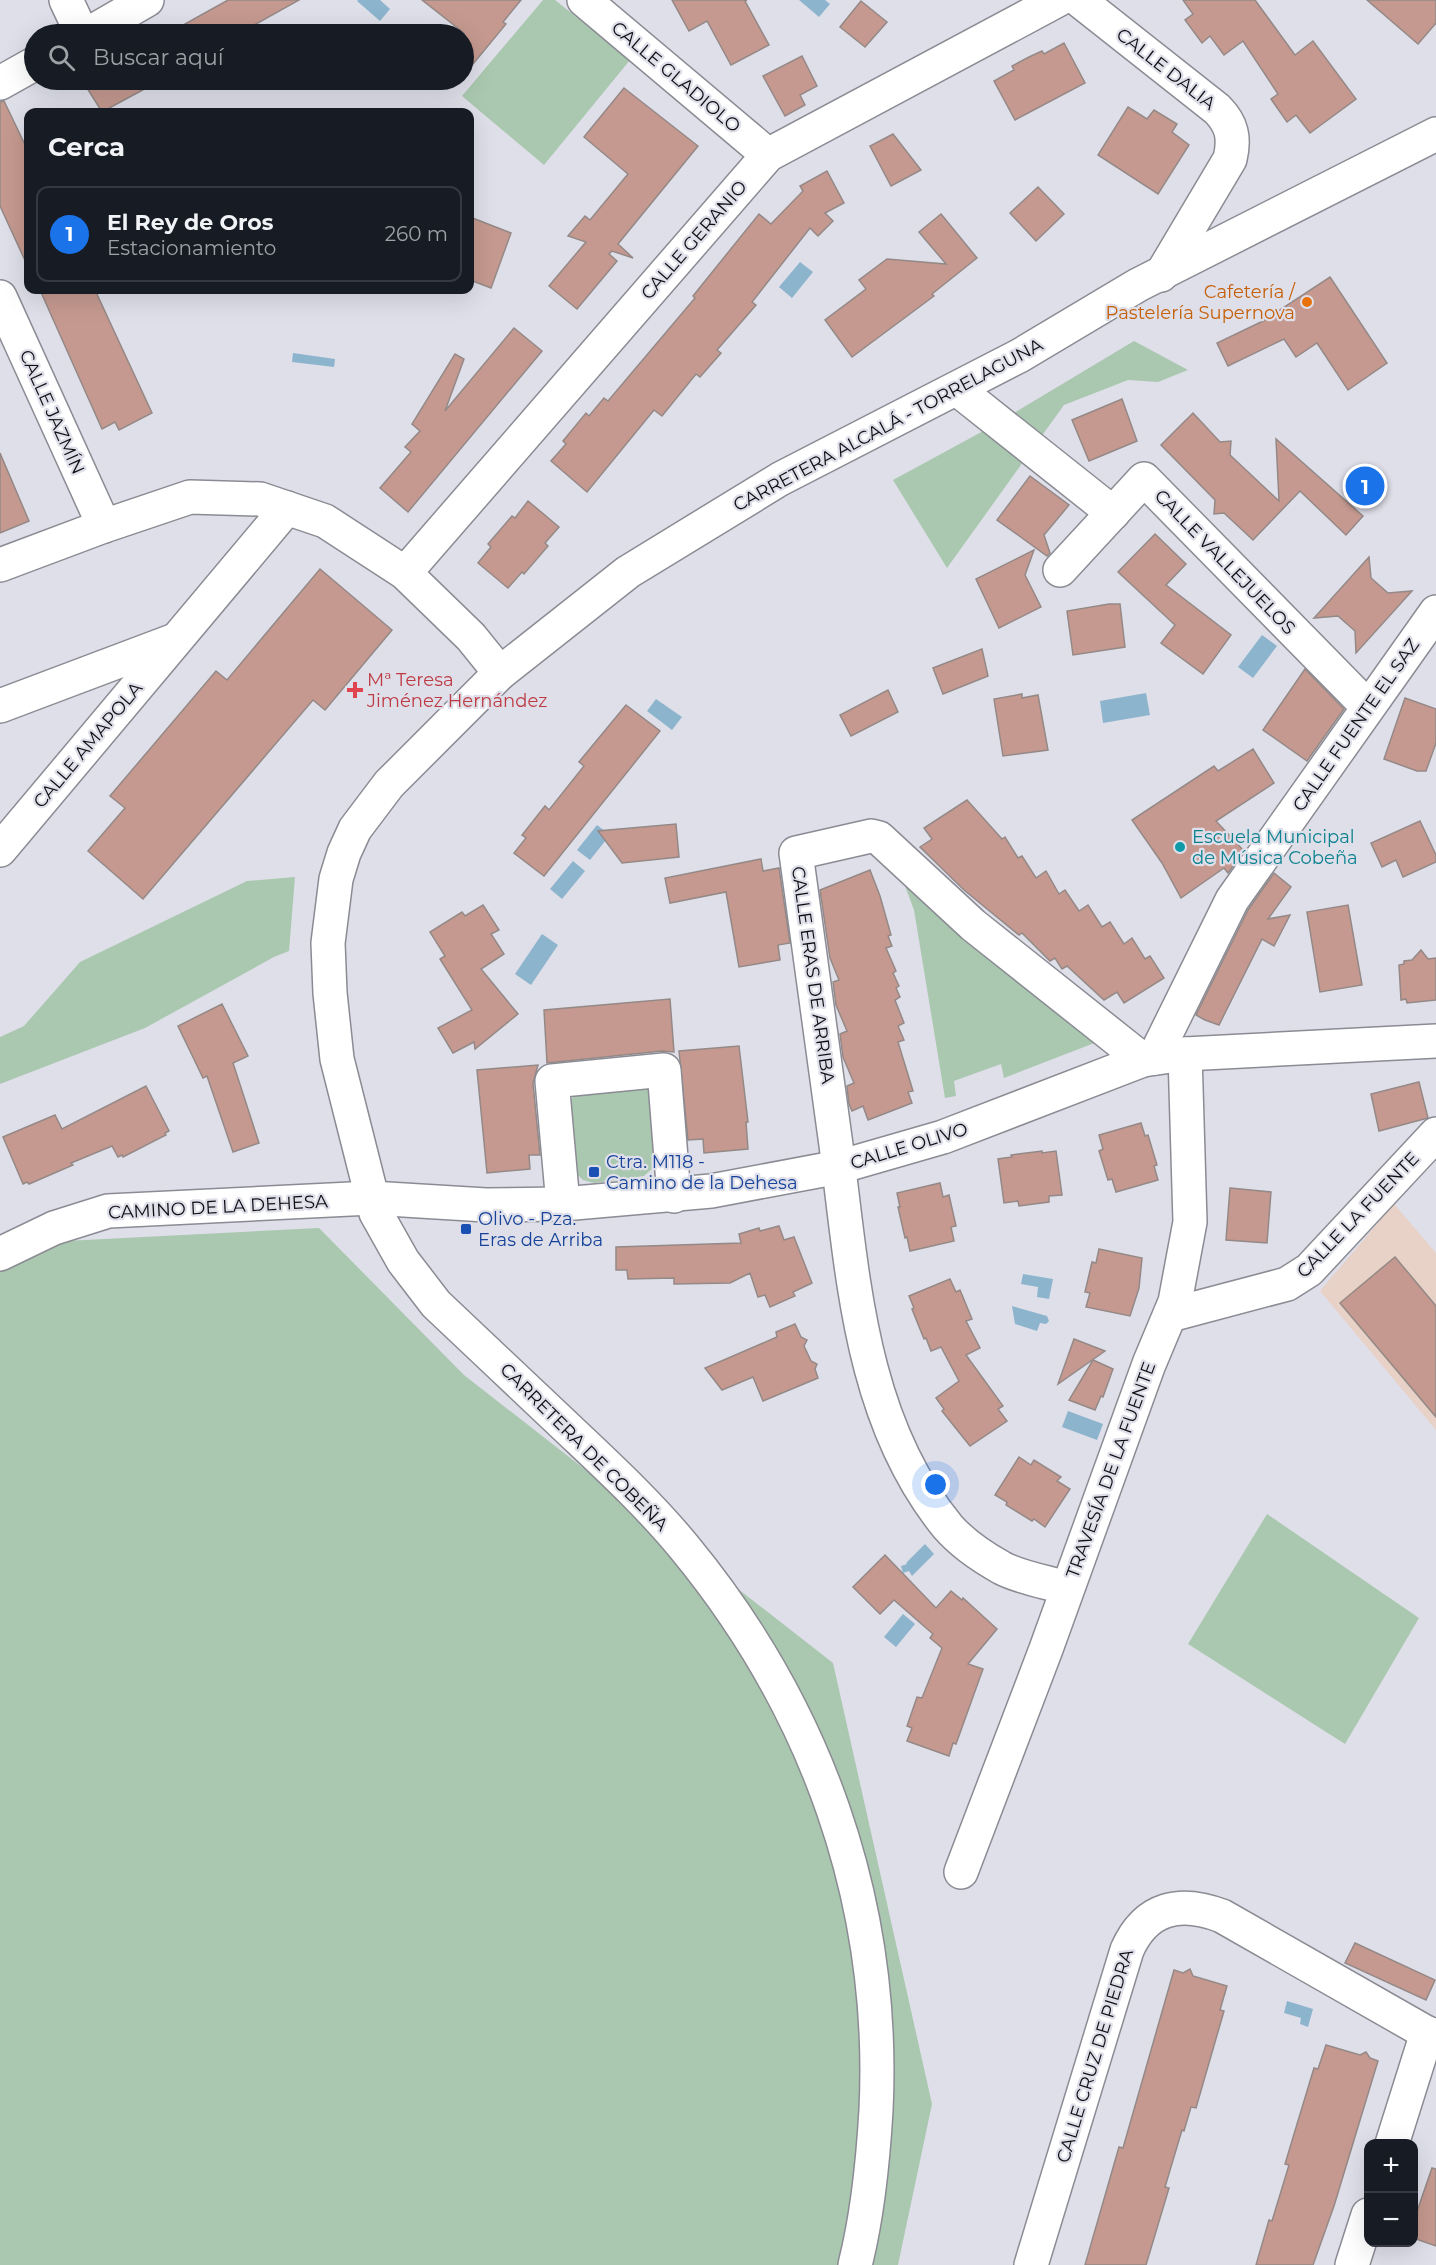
<!DOCTYPE html>
<html lang="es">
<head>
<meta charset="utf-8">
<style>
	:root { --surface:#171b24; --page:#242831; --text:#f1f3f6; --muted:#9ea1a6; --line:#363941; --accent:#1a73e8 }
	body { margin:0; font-family:Montserrat,sans-serif; background:var(--page); color:var(--text) }
	.controls { position:absolute; right:18px; bottom:18px; display:grid; overflow:hidden; border-radius:12px; box-shadow:0 6px 24px #0002 }
	.controls button { width:54px; height:54px; display:grid; place-items:center; padding:0; border:0; border-bottom:2px solid var(--line); background:var(--surface); color:var(--text); font:30px sans-serif }
	.you { position:absolute; left:936px; top:1485px; width:21px; height:21px; margin:-15px; border:4px solid #fff; border-radius:50%; background:#1a73e8; box-shadow:0 0 0 9px #1a73e833 }
	.badge { display:grid; place-items:center; width:39px; height:39px; border-radius:50%; background:var(--accent); color:#fff; font-size:20px; font-weight:700 }
	.pin { position:absolute; translate:-50% -50%; border:3px solid #fff; box-shadow:0 2px 6px #0006 }
	.list { margin:0; padding:0; list-style:none }
	h2 { display:flex; justify-content:space-between; align-items:center; height:78px; margin:0; padding:0 24px; font-size:26px }
	h2 small { font-size:20px; font-weight:400; color:var(--muted) }
	.list li { display:grid; grid-template-columns:39px 1fr auto; gap:18px; align-items:center; box-sizing:border-box; height:96px; margin:0 12px 12px; padding:0 12px; border:2px solid var(--line); border-radius:12px }
	.list b { display:block; font-size:22px; white-space:nowrap }
	.list p { margin:0; font-size:20px; white-space:nowrap; color:var(--muted) }
	.list em { font-size:20px; font-style:normal; color:var(--muted) }
	.icon { flex:none; width:33px; height:33px; fill:none; stroke:currentColor; stroke-width:2; stroke-linecap:round; stroke-linejoin:round }
	.map { position:relative; flex:none; width:1436px; height:2265px; overflow:hidden }
	.search { position:absolute; background:var(--surface); box-shadow:0 6px 24px #0002; left:24px; top:24px; width:450px; height:66px; display:flex; align-items:center; gap:15px; box-sizing:border-box; padding:0 21px; border-radius:33px; color:var(--muted); font-size:22px }
	.panel { position:absolute; background:var(--surface); box-shadow:0 6px 24px #0002; left:24px; top:108px; width:450px; height:186px; border-radius:12px }
	.map>svg:first-child { display:block }
	.education { fill:#e8d1c6 }
	.green { fill:#aac8af }
	.water { fill:#8db4cd }
	.building { fill:#c5998f; stroke:#948987; stroke-width:1.5 }
	.lines { fill:none; stroke-linecap:round; stroke-linejoin:round }
	.minor-casing { stroke:#8b8b94; stroke-width:36 }
	.minor { stroke:#fff; stroke-width:33 }
	.food-dot { fill:#e8710a; stroke:#dfdfea; stroke-width:2 }
	.health-dot { fill:#e0444e; stroke:#dfdfea; stroke-width:2 }
	.culture-dot { fill:#0f9aa8; stroke:#dfdfea; stroke-width:2 }
	.transit-dot { fill:#1a4fb4; stroke:#dfdfea; stroke-width:2 }
	.labels { text-anchor:middle; dominant-baseline:central; stroke-width:4.5; stroke-linejoin:round; paint-order:stroke }
	.street-label { font-size:18px; fill:#0e0e12; stroke:#dfdfea }
	.food-label { font-size:18px; fill:#c56008; stroke:#dfdfea; text-anchor:end }
	.health-label { font-size:18px; fill:#be3a42; stroke:#dfdfea; text-anchor:start }
	.culture-label { font-size:18px; fill:#0d838f; stroke:#dfdfea; text-anchor:start }
	.transit-label { font-size:18px; fill:#164399; stroke:#dfdfea; text-anchor:start }
</style>
</head>
<body>
<div class="map">
<svg width="1436" height="2265" viewBox="0 0 1436 2265">
	<rect width="100%" height="100%" fill="#dfdfea"/>
	<!-- education -->
	<polygon class="education" points="1394,1204 1436,1253 1436,1430 1320,1291"/>
	<!-- green -->
	<g class="green">
		<polygon points="543,0 555,0 630,60 544,165 462,96"/>
		<polygon points="1134,341 1188,370 1158,382 1128,380 1064,405 947,568 893,480 987,429"/>
		<polygon points="295,877 289,951 274,957 145,1028 0,1084 0,1037 24,1026 80,962 247,881"/>
		<polygon points="909,884 1097,1042 1004,1078 1001,1064 954,1081 956,1096 945,1098 914,910 905,886"/>
		<polygon points="647,1087 650,1091 656,1161 654,1167 644,1176 594,1183 583,1180 577,1174 570,1101 577,1092"/>
		<polygon points="319,1228 464,1375 833,1663 932,2104 898,2265 0,2265 0,1271 65,1241"/>
		<polygon points="1267,1514 1419,1618 1345,1744 1188,1644"/>
	</g>
	<!-- water -->
	<g class="water">
		<polygon points="358,0 380,0 390,9 380,21 357,1"/>
		<polygon points="799,0 825,0 830,4 819,17"/>
		<polygon points="800,262 813,272 792,298 779,287"/>
		<polygon points="293,353 335,359 334,367 292,362"/>
		<polygon points="1262,635 1277,646 1253,678 1238,667"/>
		<polygon points="1146,693 1150,715 1103,723 1100,701"/>
		<polygon points="656,699 682,717 672,730 647,711"/>
		<polygon points="597,825 610,835 590,860 577,850"/>
		<polygon points="573,861 585,871 562,899 550,889"/>
		<polygon points="542,934 558,945 531,985 515,974"/>
		<polygon points="1023,1274 1053,1279 1049,1299 1037,1297 1038,1287 1021,1284"/>
		<polygon points="1012,1306 1047,1316 1049,1321 1046,1324 1040,1323 1037,1331 1015,1324"/>
		<polygon points="1068,1411 1103,1424 1097,1440 1062,1427"/>
		<polygon points="925,1544 934,1554 912,1576 909,1571 903,1573 901,1566 907,1564 906,1563"/>
		<polygon points="903,1614 915,1624 896,1647 884,1637"/>
		<polygon points="1287,2001 1313,2009 1308,2027 1300,2024 1301,2018 1284,2013"/>
	</g>
	<!-- building -->
	<g class="building">
		<polygon points="228,0 299,0 238,34 167,34"/>
		<polygon points="422,0 521,0 503,22 506,24 464,75 464,33"/>
		<polygon points="672,0 747,0 745,1 769,45 731,65 707,21 689,31"/>
		<polygon points="1183,0 1255,0 1295,55 1313,41 1356,99 1310,133 1296,115 1287,122 1271,99 1278,94 1243,41 1224,55 1210,36 1202,43 1185,20 1193,14"/>
		<polygon points="1367,0 1436,0 1436,23 1418,44"/>
		<polygon points="861,1 887,22 865,47 840,27"/>
		<polygon points="1064,43 1085,83 1015,120 994,81 1014,70 1012,66 1029,57 1042,51 1044,54"/>
		<polygon points="802,56 817,86 800,95 805,105 785,116 763,76"/>
		<polygon points="82,80 161,80 102,112"/>
		<polygon points="624,88 698,146 618,244 633,258 612,251 609,254 617,261 577,309 549,286 586,242 568,236 585,216 590,220 628,174 584,137"/>
		<polygon points="4,101 28,151 28,267 0,206 0,102"/>
		<polygon points="1128,107 1147,119 1154,110 1177,124 1172,132 1189,145 1158,194 1098,155"/>
		<polygon points="893,134 921,170 891,186 870,146"/>
		<polygon points="827,171 844,203 825,213 833,221 818,236 810,228 752,302 756,305 717,350 721,353 700,377 696,374 662,416 654,410 587,492 551,461 566,444 563,441 586,413 589,416 604,398 608,401 695,298 693,296 759,214 771,224 803,191 800,186"/>
		<polygon points="1038,187 1064,214 1036,241 1010,213"/>
		<polygon points="941,214 977,258 932,294 934,296 852,357 825,320 866,289 859,280 887,259 946,264 919,232"/>
		<polygon points="470,217 511,233 491,288 470,280"/>
		<polygon points="1330,277 1387,363 1348,390 1317,343 1296,357 1284,339 1228,366 1217,343 1263,321"/>
		<polygon points="40,290 95,290 152,413 119,430 115,422 102,429"/>
		<polygon points="514,328 542,351 408,512 380,488 411,452 405,447 420,431 412,424 455,354 464,359 445,411"/>
		<polygon points="1122,399 1137,441 1089,461 1072,420"/>
		<polygon points="1193,413 1220,442 1231,441 1230,455 1279,501 1276,439 1363,516 1346,535 1300,491 1253,540 1224,513 1214,514 1215,500 1161,445"/>
		<polygon points="0,453 29,521 0,533"/>
		<polygon points="1030,476 1069,505 1044,535 1050,553 1047,556 997,520"/>
		<polygon points="528,501 559,527 545,543 548,546 524,574 522,572 508,588 478,563 491,547 488,544 512,516 515,518"/>
		<polygon points="1155,534 1186,564 1166,585 1231,635 1203,674 1161,643 1175,625 1118,572"/>
		<polygon points="1034,550 1025,575 1041,607 999,628 976,579"/>
		<polygon points="1369,557 1371,578 1388,593 1412,591 1356,653 1355,631 1338,616 1314,618"/>
		<polygon points="320,569 392,630 325,710 313,700 143,899 88,851 125,808 110,796 216,671 227,680"/>
		<polygon points="1109,604 1120,604 1125,647 1073,655 1067,611"/>
		<polygon points="982,649 988,676 943,694 933,668"/>
		<polygon points="1305,669 1344,709 1307,761 1263,730"/>
		<polygon points="888,690 898,712 851,736 840,715"/>
		<polygon points="1022,694 1022,698 1038,695 1048,750 1003,756 994,699"/>
		<polygon points="1405,698 1436,709 1436,743 1426,771 1417,771 1384,759"/>
		<polygon points="626,705 660,731 544,876 514,853 526,838 522,835 545,806 549,810 584,766 579,762"/>
		<polygon points="1253,749 1274,783 1216,821 1244,851 1228,873 1224,868 1181,898 1162,863 1132,820 1214,766 1218,771"/>
		<polygon points="967,800 1002,839 1005,837 1018,858 1022,856 1036,878 1046,871 1059,894 1065,890 1079,911 1088,905 1102,927 1110,922 1124,944 1132,938 1145,959 1150,956 1164,978 1124,1003 1117,992 1104,1000 1067,966 1062,969 1055,958 1050,961 1022,933 1019,935 964,890 920,847 932,839 924,828"/>
		<polygon points="1420,821 1436,855 1436,862 1403,877 1396,860 1382,867 1371,843"/>
		<polygon points="676,824 679,857 622,863 598,831"/>
		<polygon points="761,859 763,871 779,868 790,943 778,945 780,960 739,967 726,892 670,903 665,878"/>
		<polygon points="870,870 880,896 891,935 888,936 892,946 886,948 896,971 893,973 899,986 896,988 900,997 895,1000 904,1023 898,1026 904,1040 898,1042 913,1091 908,1092 912,1103 868,1120 863,1106 852,1111 849,1104 847,1086 854,1083 843,1057 840,1034 847,1031 836,1005 833,982 839,980 830,958 820,890"/>
		<polygon points="1274,873 1291,887 1268,919 1290,915 1274,946 1262,939 1219,1025 1205,1020 1196,1015 1248,910"/>
		<polygon points="483,905 499,930 491,934 504,954 481,969 518,1014 475,1049 474,1042 453,1053 438,1028 472,1010 440,959 445,956 430,932 462,912 465,916"/>
		<polygon points="1348,905 1362,985 1320,992 1307,912"/>
		<polygon points="1421,950 1428,959 1436,958 1436,1000 1407,1003 1406,999 1401,1000 1399,965 1404,964 1404,961 1412,960"/>
		<polygon points="670,999 674,1052 662,1051 547,1063 544,1010"/>
		<polygon points="222,1004 248,1056 233,1063 259,1143 233,1152 207,1076 203,1078 178,1026"/>
		<polygon points="739,1046 748,1122 746,1122 748,1149 704,1153 703,1139 688,1140 679,1051"/>
		<polygon points="538,1065 533,1083 540,1155 529,1155 530,1169 487,1173 477,1070"/>
		<polygon points="1419,1082 1428,1118 1379,1131 1371,1094"/>
		<polygon points="146,1086 169,1131 165,1133 166,1135 123,1157 122,1155 118,1157 112,1146 71,1163 73,1165 29,1184 27,1182 23,1184 3,1137 55,1115 62,1129"/>
		<polygon points="1141,1123 1145,1136 1148,1135 1157,1165 1154,1166 1158,1180 1116,1192 1112,1179 1108,1180 1099,1151 1103,1149 1099,1135"/>
		<polygon points="1042,1151 1042,1153 1056,1151 1062,1195 1049,1196 1049,1202 1019,1206 1018,1201 1004,1203 998,1159 1012,1157 1011,1155"/>
		<polygon points="940,1183 943,1197 949,1195 956,1226 951,1227 954,1241 910,1251 907,1237 905,1238 898,1207 900,1207 897,1193"/>
		<polygon points="1230,1188 1271,1192 1267,1243 1226,1240"/>
		<polygon points="779,1226 784,1240 794,1237 812,1283 793,1292 795,1296 770,1307 765,1295 758,1297 750,1273 730,1283 674,1284 674,1278 628,1279 627,1270 616,1270 616,1247 741,1243 739,1234 759,1228 760,1231"/>
		<polygon points="1099,1249 1142,1258 1139,1288 1130,1316 1086,1307 1090,1293 1085,1292 1092,1262 1096,1263"/>
		<polygon points="1395,1257 1436,1306 1436,1417 1340,1303"/>
		<polygon points="950,1279 956,1292 960,1290 972,1319 966,1321 980,1348 966,1355 1003,1406 998,1409 1007,1421 970,1446 942,1411 944,1409 936,1398 959,1381 941,1347 931,1351 926,1338 924,1339 912,1309 914,1308 909,1296"/>
		<polygon points="795,1324 801,1337 807,1340 804,1346 811,1361 817,1364 815,1369 818,1378 763,1401 753,1377 722,1390 705,1368 777,1337 776,1332"/>
		<polygon points="1074,1339 1105,1351 1058,1384"/>
		<polygon points="1093,1360 1113,1369 1103,1397 1101,1396 1095,1410 1069,1400"/>
		<polygon points="1019,1457 1031,1465 1034,1460 1061,1477 1057,1481 1070,1489 1045,1527 1034,1519 1032,1521 1006,1505 1007,1502 995,1495"/>
		<polygon points="885,1555 936,1608 951,1591 962,1600 963,1598 997,1629 968,1664 983,1669 956,1744 953,1743 949,1756 907,1741 912,1728 907,1726 917,1697 922,1698 942,1648 930,1638 933,1634 894,1600 880,1614 853,1587"/>
		<polygon points="1355,1943 1435,1980 1426,2000 1345,1963"/>
		<polygon points="1190,1969 1193,1976 1227,1986 1220,2010 1224,2011 1196,2108 1191,2107 1184,2131 1182,2130 1165,2187 1169,2188 1146,2265 1085,2265 1119,2147 1123,2148 1174,1970 1183,1973"/>
		<polygon points="1326,2045 1360,2055 1366,2052 1370,2058 1378,2061 1334,2206 1313,2265 1256,2265 1269,2220 1272,2221 1289,2165 1285,2164 1314,2068 1318,2069"/>
		<polygon points="1432,2168 1436,2169 1436,2246 1413,2238 1413,2223"/>
	</g>
	<g class="lines">
		<defs>
			<g id="minor">
				<polyline points="66,0 82,34"/>
				<polyline points="584,0 768,155"/>
				<path d="M 1079,0 L 1217,109 C 1232,124 1235,138 1230,159 L 1161,275"/>
				<polyline points="88,34 147,0"/>
				<polyline points="0,83 34,64"/>
				<polyline points="0,297 104,526"/>
				<polyline points="957,389 1113,513"/>
				<polyline points="0,565 104,526 190,497 260,499 325,521 405,573 471,637 500,673"/>
				<polyline points="1060,570 1144,479 1368,707"/>
				<polyline points="405,573 768,155 1058,0"/>
				<polyline points="0,706 175,640"/>
				<polyline points="0,850 287,508"/>
				<polyline points="1154,1058 1232,900 1436,612"/>
				<polyline points="563,1204 552,1081 664,1070 674,1196"/>
				<polyline points="0,1254 54,1228 108,1211 371,1198 486,1205 563,1204 711,1191 839,1167 943,1137 1143,1060 1185,1054 1436,1041"/>
				<polyline points="1170,1315 1287,1284 1309,1270 1436,1134"/>
				<path d="M 1067,1588 C 1047,1582 1021,1578 1002,1568 C 984,1558 962,1543 948,1527 C 860,1420 853,1276 836,1145 C 823,1048 810,951 796,853 L 871,836 L 879,838 L 973,925 L 1143,1060"/>
				<polyline points="961,1872 1046,1649 1149,1364 1175,1302 1190,1222 1185,1054"/>
				<polyline points="1392,2144 1427,2033"/>
				<path d="M 855,2265 C 868,2214 873,2162 876,2110 C 886,1901 816,1707 684,1547 C 647,1502 604,1463 562,1423 C 520,1383 478,1344 436,1304 L 403,1261 L 376,1213 L 337,1059 L 330,993 L 328,943 L 336,879 L 344,853 L 355,829 L 389,784 L 500,673 L 628,572 L 780,479 L 1019,356 L 1138,285 L 1436,134"/>
				<path d="M 1031,2265 L 1127,1950 C 1146,1907 1180,1900 1222,1916 L 1427,2033 L 1436,2036"/>
				<polyline points="1352,2265 1368,2215"/>
			</g>
		</defs>
		<!-- minor casing -->
		<use href="#minor" class="minor-casing"/>
		<!-- minor -->
		<use href="#minor" class="minor"/>
	</g>
	<!-- markers -->
	<circle class="food-dot" cx="1307" cy="302" r="6"/>
	<path class="health-dot" d="M352 681h6v6h6v6h-6v6h-6v-6h-6v-6h6z"/>
	<circle class="culture-dot" cx="1180" cy="847" r="6"/>
	<g class="transit-dot">
		<rect x="588" y="1166" width="12" height="12" rx="3"/>
		<rect x="460" y="1223" width="12" height="12" rx="3"/>
	</g>
	<g class="labels">
		<!-- street labels -->
		<g class="street-label">
			<text transform="translate(1166 69) rotate(38)">CALLE DALIA</text>
			<text transform="translate(676 77) rotate(40)">CALLE GLADIOLO</text>
			<text transform="translate(694 240) rotate(-49)">CALLE GERANIO</text>
			<text transform="translate(52 412) rotate(66)">CALLE JAZMÍN</text>
			<text transform="translate(888 425) rotate(-28)">CARRETERA ALCALÁ - TORRELAGUNA</text>
			<text transform="translate(1225 562) rotate(46)">CALLE VALLEJUELOS</text>
			<text transform="translate(1356 725) rotate(-55)">CALLE FUENTE EL SAZ</text>
			<text transform="translate(88 745) rotate(-50)">CALLE AMAPOLA</text>
			<text transform="translate(813 975) rotate(82)">CALLE ERAS DE ARRIBA</text>
			<text transform="translate(909 1146) rotate(-17)">CALLE OLIVO</text>
			<text transform="translate(218 1207) rotate(-3)">CAMINO DE LA DEHESA</text>
			<text transform="translate(1358 1215) rotate(-46)">CALLE LA FUENTE</text>
			<text transform="translate(584 1447) rotate(45)">CARRETERA DE COBEÑA</text>
			<text transform="translate(1111 1470) rotate(-70)">TRAVESÍA DE LA FUENTE</text>
			<text transform="translate(1095 2056) rotate(-73)">CALLE CRUZ DE PIEDRA</text>
		</g>
		<!-- food labels -->
		<g class="food-label">
			<text x="1295" y="292">Cafetería /<tspan x="1295" dy="21">Pastelería Supernova</tspan></text>
		</g>
		<!-- health labels -->
		<g class="health-label">
			<text x="367" y="680">Mª Teresa<tspan x="367" dy="21">Jiménez Hernández</tspan></text>
		</g>
		<!-- culture labels -->
		<g class="culture-label">
			<text x="1192" y="837">Escuela Municipal<tspan x="1192" dy="21">de Música Cobeña</tspan></text>
		</g>
		<!-- transit labels -->
		<g class="transit-label">
			<text x="606" y="1162">Ctra. M118 -<tspan x="606" dy="21">Camino de la Dehesa</tspan></text>
			<text x="478" y="1219">Olivo - Pza.<tspan x="478" dy="21">Eras de Arriba</tspan></text>
		</g>
	</g>
</svg>
<div class="controls">
<button>+</button>
<button>−</button>
</div>
<div class="you"></div>
<div class="pin badge" style="left:1365px;top:486px">1</div>
<div class="search"><svg class="icon" aria-label="search" viewBox="0 0 24 24"><circle cx="10" cy="10" r="6"/><path d="M15 15l6 6"/></svg>Buscar aquí</div>
<section class="panel">
<h2>Cerca<small></small></h2>
<ul class="list">
<li><span class="badge">1</span><div><b>El Rey de Oros</b><p>Estacionamiento</p></div><em>260 m</em></li>
</ul>
</section>
</div>
</body>
</html>
